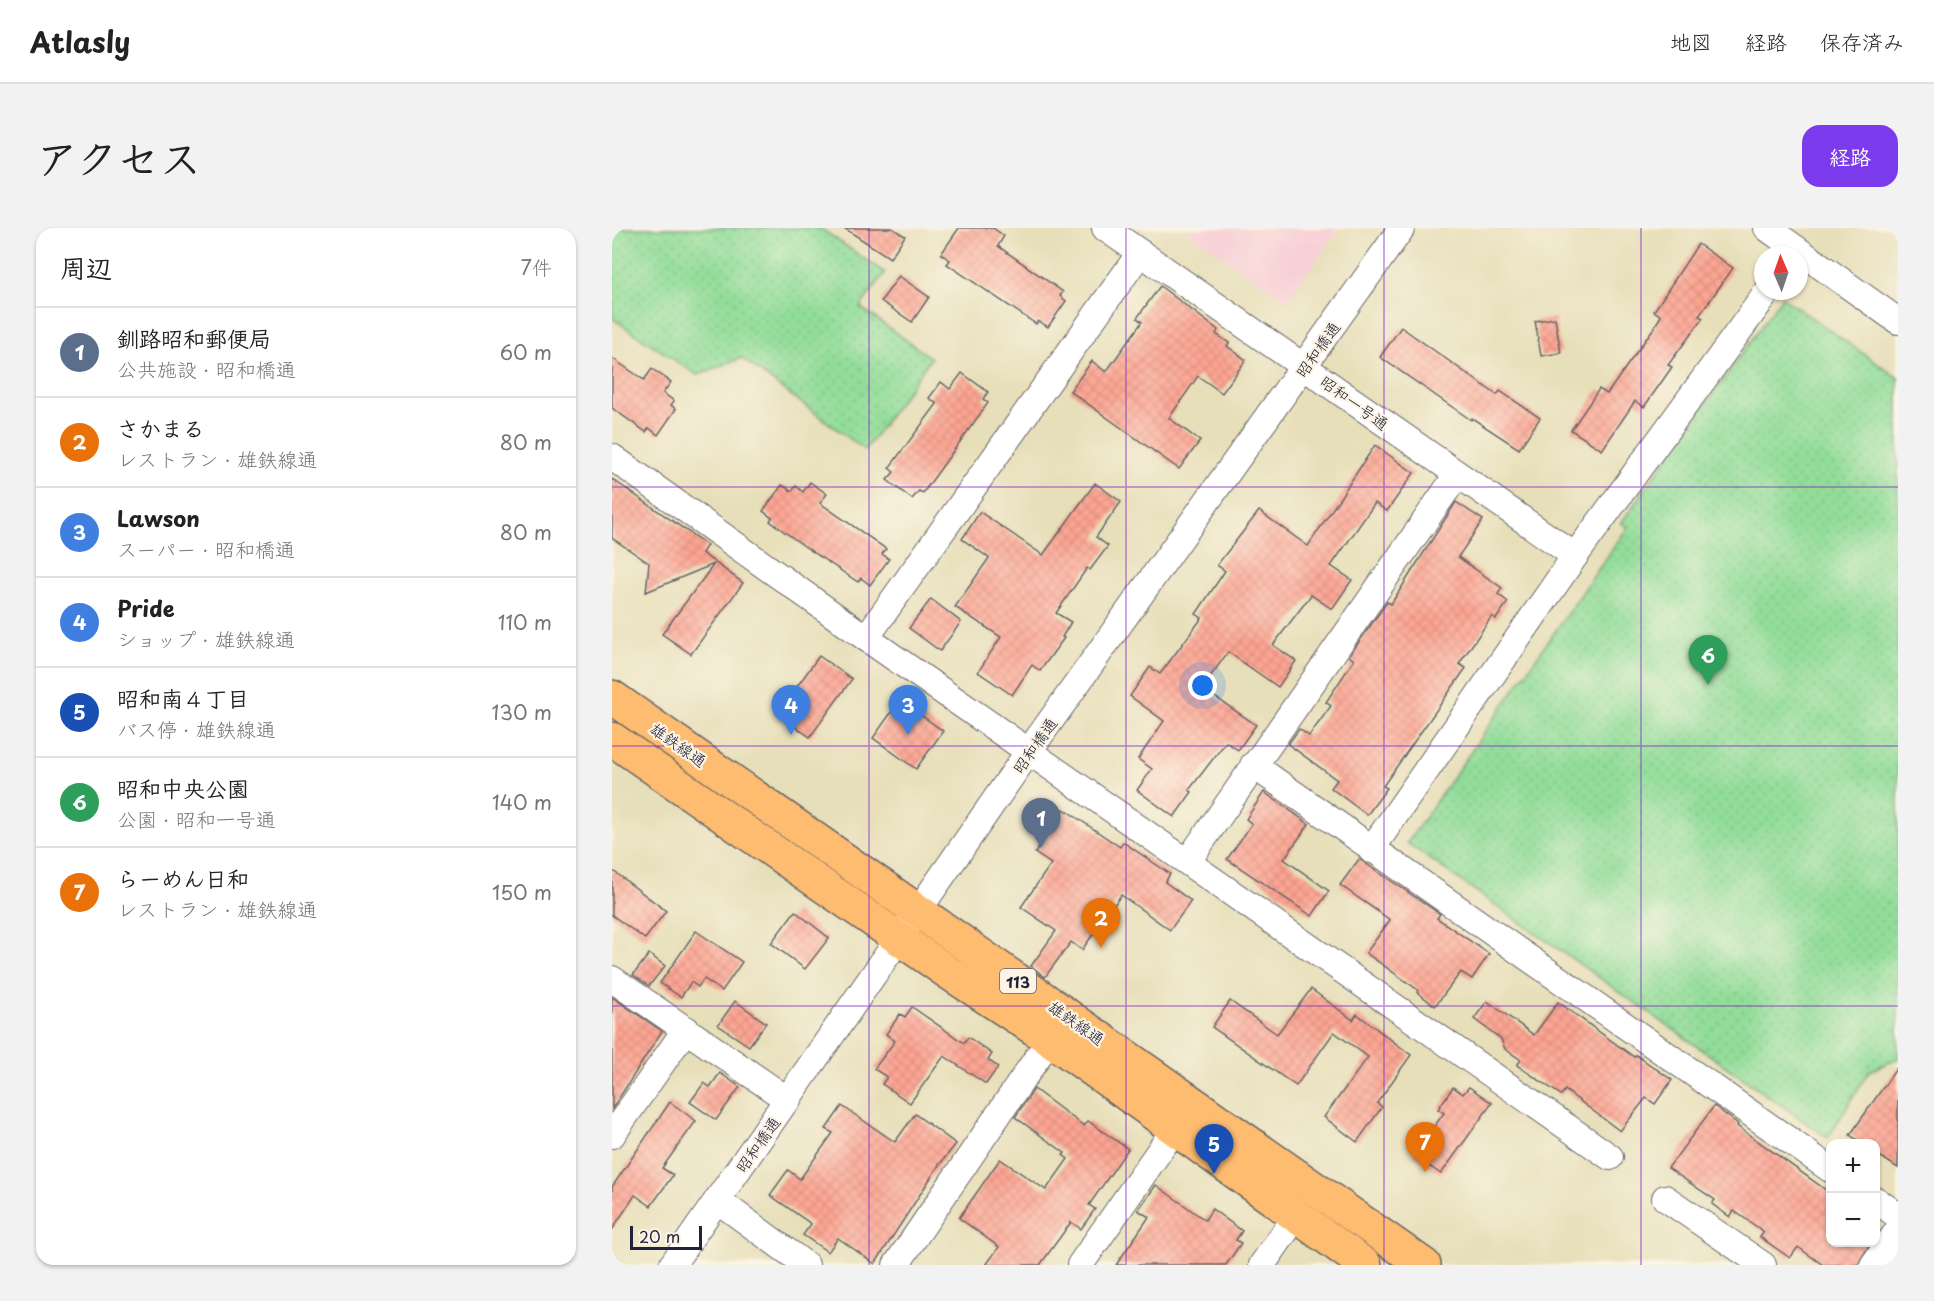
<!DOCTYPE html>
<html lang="ja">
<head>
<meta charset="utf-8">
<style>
	:root { --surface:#fff; --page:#f2f2f2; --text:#222; --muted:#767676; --line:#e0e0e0; --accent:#7c3aed }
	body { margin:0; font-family:"Playpen Sans","Klee One",sans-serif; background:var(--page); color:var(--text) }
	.controls { position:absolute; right:18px; bottom:18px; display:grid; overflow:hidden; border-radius:12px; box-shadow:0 2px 4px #0004 }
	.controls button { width:54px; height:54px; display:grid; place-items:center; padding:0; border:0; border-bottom:2px solid var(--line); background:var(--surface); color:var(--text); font:30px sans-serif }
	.compass { position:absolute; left:1142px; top:18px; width:54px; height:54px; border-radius:50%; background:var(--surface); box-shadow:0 2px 4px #0004; rotate:358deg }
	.scale { position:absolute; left:18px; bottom:15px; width:72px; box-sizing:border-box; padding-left:6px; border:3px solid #22223b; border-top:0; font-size:16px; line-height:21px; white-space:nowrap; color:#22223b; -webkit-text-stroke:4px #fcf5e5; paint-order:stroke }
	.you { position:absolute; left:591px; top:458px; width:21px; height:21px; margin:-15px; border:4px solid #fff; border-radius:50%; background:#1a73e8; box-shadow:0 0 0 9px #1a73e833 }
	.badge { display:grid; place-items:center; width:39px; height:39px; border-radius:50%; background:var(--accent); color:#fff; font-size:20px; font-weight:700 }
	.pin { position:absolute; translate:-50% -50px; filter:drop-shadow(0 2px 3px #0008) }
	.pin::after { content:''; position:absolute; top:32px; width:21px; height:18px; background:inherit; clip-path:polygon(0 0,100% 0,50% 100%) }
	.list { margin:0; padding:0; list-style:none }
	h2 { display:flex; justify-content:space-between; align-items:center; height:78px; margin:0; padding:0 24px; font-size:26px }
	h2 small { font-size:20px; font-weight:400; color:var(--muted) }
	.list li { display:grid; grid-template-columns:39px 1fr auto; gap:18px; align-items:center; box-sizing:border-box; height:90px; padding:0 24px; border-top:2px solid var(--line) }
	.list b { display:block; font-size:22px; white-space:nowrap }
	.list p { margin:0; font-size:20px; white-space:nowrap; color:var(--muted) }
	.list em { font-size:20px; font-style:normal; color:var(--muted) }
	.map { position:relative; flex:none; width:1286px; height:1037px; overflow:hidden; border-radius:18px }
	header { display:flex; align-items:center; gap:36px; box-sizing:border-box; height:84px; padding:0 30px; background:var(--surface); border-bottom:2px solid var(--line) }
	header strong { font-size:28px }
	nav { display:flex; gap:33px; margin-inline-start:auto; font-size:21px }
	.intro { display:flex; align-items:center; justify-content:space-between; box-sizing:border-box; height:144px; padding:0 36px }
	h1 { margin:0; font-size:42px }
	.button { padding:15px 27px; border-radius:18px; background:var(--accent); color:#fff; font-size:21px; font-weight:700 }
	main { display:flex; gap:36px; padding:0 36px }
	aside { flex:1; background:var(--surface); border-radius:18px; box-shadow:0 2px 4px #0004 }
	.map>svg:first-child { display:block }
	.built { fill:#f7cfd5 }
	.park { fill:url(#park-dots); stroke:#5a806a; stroke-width:1.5 }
	.building { fill:url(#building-cross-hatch) }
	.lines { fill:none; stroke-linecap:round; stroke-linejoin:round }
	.minor-casing { stroke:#676467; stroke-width:28 }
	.major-casing { stroke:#676467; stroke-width:36 }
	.minor { stroke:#fff; stroke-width:26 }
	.major { stroke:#fdbc70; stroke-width:33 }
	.grid { fill:none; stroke:#7b2cbf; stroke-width:1.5; stroke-opacity:0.55 }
	.labels { text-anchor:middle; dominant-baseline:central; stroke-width:4.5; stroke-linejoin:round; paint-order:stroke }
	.shield { fill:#fcf5e5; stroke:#63616e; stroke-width:1.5 }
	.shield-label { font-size:15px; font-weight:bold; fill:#22223b }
	.street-label { font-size:16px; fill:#22223b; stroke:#fcf5e5 }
</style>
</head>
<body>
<header>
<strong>Atlasly</strong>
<nav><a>地図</a><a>経路</a><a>保存済み</a></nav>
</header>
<div class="intro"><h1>アクセス</h1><a class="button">経路</a></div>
<main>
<aside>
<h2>周辺<small>7件</small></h2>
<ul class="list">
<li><span class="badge" style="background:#5c6f8a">1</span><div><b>釧路昭和郵便局</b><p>公共施設 · 昭和橋通</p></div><em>60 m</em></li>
<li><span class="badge" style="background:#e8710a">2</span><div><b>さかまる</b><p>レストラン · 雄鉄線通</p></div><em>80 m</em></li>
<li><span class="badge" style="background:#3f7fe0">3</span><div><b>Lawson</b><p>スーパー · 昭和橋通</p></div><em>80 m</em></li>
<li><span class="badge" style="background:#3f7fe0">4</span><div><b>Pride</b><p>ショップ · 雄鉄線通</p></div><em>110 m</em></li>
<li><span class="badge" style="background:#1a4fb4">5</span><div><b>昭和南４丁目</b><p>バス停 · 雄鉄線通</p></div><em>130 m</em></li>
<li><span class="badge" style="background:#2e9e5b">6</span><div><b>昭和中央公園</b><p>公園 · 昭和一号通</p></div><em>140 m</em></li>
<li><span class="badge" style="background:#e8710a">7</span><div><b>らーめん日和</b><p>レストラン · 雄鉄線通</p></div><em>150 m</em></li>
</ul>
</aside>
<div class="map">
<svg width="1286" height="1037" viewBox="0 0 1286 1037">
	<defs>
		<pattern id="park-dots" width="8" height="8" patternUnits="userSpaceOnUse" patternTransform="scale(1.5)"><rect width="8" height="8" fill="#92dd99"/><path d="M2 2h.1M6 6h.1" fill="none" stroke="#7ebd85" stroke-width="1.8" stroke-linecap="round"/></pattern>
		<pattern id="building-cross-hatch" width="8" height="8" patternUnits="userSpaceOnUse" patternTransform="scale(1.5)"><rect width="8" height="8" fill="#fda593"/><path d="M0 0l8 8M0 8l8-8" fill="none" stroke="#d98e80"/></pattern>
	</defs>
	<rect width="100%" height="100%" fill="#fcf5e5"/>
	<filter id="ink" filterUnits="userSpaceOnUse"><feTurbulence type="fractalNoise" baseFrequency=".0167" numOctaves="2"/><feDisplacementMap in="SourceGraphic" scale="12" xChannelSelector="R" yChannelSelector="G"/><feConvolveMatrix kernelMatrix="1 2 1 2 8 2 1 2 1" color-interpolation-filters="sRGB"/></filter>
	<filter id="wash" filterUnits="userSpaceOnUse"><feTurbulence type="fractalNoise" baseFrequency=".008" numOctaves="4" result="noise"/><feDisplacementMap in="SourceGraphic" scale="24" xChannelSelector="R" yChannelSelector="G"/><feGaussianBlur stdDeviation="1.35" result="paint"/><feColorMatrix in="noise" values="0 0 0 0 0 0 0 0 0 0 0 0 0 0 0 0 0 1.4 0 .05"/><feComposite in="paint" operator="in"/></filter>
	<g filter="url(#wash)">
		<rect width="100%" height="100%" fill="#e7dfb9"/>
		<!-- built -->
		<polygon class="built" points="570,0 728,0 675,73"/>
		<!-- park -->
		<g class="park">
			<polygon points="0,0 208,0 273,45 248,79 319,130 253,222 129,130 85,147 0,90"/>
			<polygon points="1170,69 1286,150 1286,831 1257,843 1216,910 795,615 1016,299 1009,295"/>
		</g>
		<g id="blocks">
			<!-- building -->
			<g class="building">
				<polygon points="232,0 280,0 293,8 278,30"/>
				<polygon points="347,0 381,0 392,8 386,18 451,64 448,68 454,73 436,99 426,93 424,96 335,36 338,32 329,26"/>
				<polygon points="1086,16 1121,40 1087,88 1091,90 1056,137 1060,139 1032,179 1023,173 990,222 959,202 987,161 995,166 1041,101 1049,88 1042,83"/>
				<polygon points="287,48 317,69 300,94 269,73"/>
				<polygon points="548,58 606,102 604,106 617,115 615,118 634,132 610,165 586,148 557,190 588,213 567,241 458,163 480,133 494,144 530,94 525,90"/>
				<polygon points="943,90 949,125 929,128 923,93"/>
				<polygon points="789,99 885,167 888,163 928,190 907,221 860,190 859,192 768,129"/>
				<polygon points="0,130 32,152 40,141 59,154 51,165 62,173 59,177 64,181 46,207 37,200 34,204 0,180"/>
				<polygon points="350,145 376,164 371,171 376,175 311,265 307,263 300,271 275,252 282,244 277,240 325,176 317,170 329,154 338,161"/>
				<polygon points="763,217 802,245 775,283 763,275 719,338 740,352 720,381 699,367 661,417 684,433 666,459 616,424 590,460 644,497 626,522 614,514 577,562 580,564 562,589 525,562 540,541 526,531 552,493 518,468 538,439 548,446 590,390 584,386 613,343 605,337 647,283 696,318"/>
				<polygon points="0,251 95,317 90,325 131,355 79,426 50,406 102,336 34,364 37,335 0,310"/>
				<polygon points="198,254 215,266 208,275 274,321 270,326 277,331 258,357 249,350 246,354 192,318 158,293 160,290 151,283 170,257 180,263 184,258 191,264"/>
				<polygon points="483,255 509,274 484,309 496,318 478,342 475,340 444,385 459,394 450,409 452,410 428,443 420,437 400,467 366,444 389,409 343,379 377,330 350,311 368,284 431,327"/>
				<polygon points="844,274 871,292 846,329 890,360 886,366 896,374 884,391 880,388 847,436 854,440 771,558 775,560 755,587 719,560 725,552 676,516 687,501 697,508 719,478 714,474 742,432 737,428 775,374 779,376"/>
				<polygon points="319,371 349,394 328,423 297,400"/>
				<polygon points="207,428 240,451 198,509 165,486"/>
				<polygon points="288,472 331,503 304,541 261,510"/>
				<polygon points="652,564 697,596 672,631 717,663 700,688 615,631 640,596 634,591"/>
				<polygon points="452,581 508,619 511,614 558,646 553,654 579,673 558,702 509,667 470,722 459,714 433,749 419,738 444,703 409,679 439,636 423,625"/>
				<polygon points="747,631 828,686 825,690 877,726 860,751 849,744 823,778 805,764 806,762 754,725 778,692 728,657"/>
				<polygon points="0,642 54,683 33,711 0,687"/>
				<polygon points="183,683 217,710 193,741 159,715"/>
				<polygon points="84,703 130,734 110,763 92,751 86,759 79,754 69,769 48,755"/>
				<polygon points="37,726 53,738 37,758 21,747"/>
				<polygon points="699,761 741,792 745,786 799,827 765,875 770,879 745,914 712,889 756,829 722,804 684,858 600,799 618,773 665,806"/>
				<polygon points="0,769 50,803 0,881"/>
				<polygon points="123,773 154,795 137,818 106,797"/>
				<polygon points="875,773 922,807 946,774 1022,829 1024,827 1060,852 1043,876 1034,870 1008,903 953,862 949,867 905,837 909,832 893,821 889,811 862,791"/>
				<polygon points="300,779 352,815 356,809 380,826 376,832 386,839 374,856 332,828 298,875 270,856 275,849 262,841 283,813 274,806 288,786 293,789"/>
				<polygon points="1286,838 1286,940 1263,925 1263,915 1250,915 1238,907"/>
				<polygon points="108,845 128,859 104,892 78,874 92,855 98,859"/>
				<polygon points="841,859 851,866 857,859 880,875 829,946 801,927 832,885 826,881"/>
				<polygon points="422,861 472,898 476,893 516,921 477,977 483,981 469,1001 459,994 428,1037 374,1037 387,1019 347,990 388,931 434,962 456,931 451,927 453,925 403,889"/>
				<polygon points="58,874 84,893 50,940 61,947 39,978 23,967 0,1002 0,959"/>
				<polygon points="230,878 283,914 303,886 344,916 327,937 263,1036 226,1010 216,1024 191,1007 199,996 158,967 176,942 188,951 221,905 214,901"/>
				<polygon points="1102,878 1126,896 1125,898 1218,965 1218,1014 1259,1014 1246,1037 1211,1037 1186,1019 1178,1030 1148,1009 1152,1004 1122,983 1118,989 1100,976 1103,972 1056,940"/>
				<polygon points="544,957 593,992 600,981 630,1003 624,1012 629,1015 614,1037 504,1037 537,989 526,982"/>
			</g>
		</g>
	</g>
	<g filter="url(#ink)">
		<use href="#blocks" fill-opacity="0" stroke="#676467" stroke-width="1.5"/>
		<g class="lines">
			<defs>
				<g id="minor">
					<polyline points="493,0 963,328"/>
					<polyline points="1155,0 1286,93"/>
					<polyline points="0,229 254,410 998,929"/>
					<polyline points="254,410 528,25"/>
					<polyline points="641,537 1218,941"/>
					<polyline points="759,622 963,328 1156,63"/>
					<polyline points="576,633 845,247"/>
					<polyline points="0,751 176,872"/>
					<polyline points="0,907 74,801"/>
					<polyline points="1053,970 1151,1037"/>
					<polyline points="105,972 194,1037"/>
					<polyline points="1264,972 1286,988"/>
					<polyline points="60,1037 417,523 790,0"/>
					<polyline points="284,1037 438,811"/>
					<polyline points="468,1037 562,902"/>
					<polyline points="650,1037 684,988"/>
					<polyline points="1261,1037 1286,1002"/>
				</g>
				<g id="major">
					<polyline points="0,469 812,1037"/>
					<polyline points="0,511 337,745 438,811 753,1037"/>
				</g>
			</defs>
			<!-- minor casing -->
			<use href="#minor" class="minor-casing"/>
			<!-- major casing -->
			<use href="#major" class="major-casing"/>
			<!-- minor -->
			<use href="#minor" class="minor"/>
			<!-- major -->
			<use href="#major" class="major"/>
		</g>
	</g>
	<!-- grid -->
	<path class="grid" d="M 257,0 L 257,1037M 514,0 L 514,1037M 772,0 L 772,1037M 1029,0 L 1029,1037M 0,259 L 1286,259M 0,518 L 1286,518M 0,778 L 1286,778"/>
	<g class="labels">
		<!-- shield labels -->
		<rect class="shield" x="388" y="741" width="36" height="24" rx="4.5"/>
		<g class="shield-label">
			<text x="406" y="753">113</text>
		</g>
		<!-- street labels -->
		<g class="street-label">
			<text transform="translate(705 121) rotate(-55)">昭和橋通</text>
			<text transform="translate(743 174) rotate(36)">昭和一号通</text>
			<text transform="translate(67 516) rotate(35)">雄鉄線通</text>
			<text transform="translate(422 517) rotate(-55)">昭和橋通</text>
			<text transform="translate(465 794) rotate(35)">雄鉄線通</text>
			<text transform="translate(145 916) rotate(-55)">昭和橋通</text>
		</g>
	</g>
</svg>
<div class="controls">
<button>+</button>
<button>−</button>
</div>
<svg class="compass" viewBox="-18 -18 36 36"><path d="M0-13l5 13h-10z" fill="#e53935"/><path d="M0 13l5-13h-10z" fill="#767676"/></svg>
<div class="scale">20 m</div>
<div class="you"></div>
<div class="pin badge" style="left:429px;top:620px;background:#5c6f8a">1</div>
<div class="pin badge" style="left:489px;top:720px;background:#e8710a">2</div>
<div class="pin badge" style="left:296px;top:507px;background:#3f7fe0">3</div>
<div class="pin badge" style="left:179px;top:507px;background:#3f7fe0">4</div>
<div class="pin badge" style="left:602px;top:946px;background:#1a4fb4">5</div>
<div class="pin badge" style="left:1096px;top:457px;background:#2e9e5b">6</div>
<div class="pin badge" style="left:813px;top:944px;background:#e8710a">7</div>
</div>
</main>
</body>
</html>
